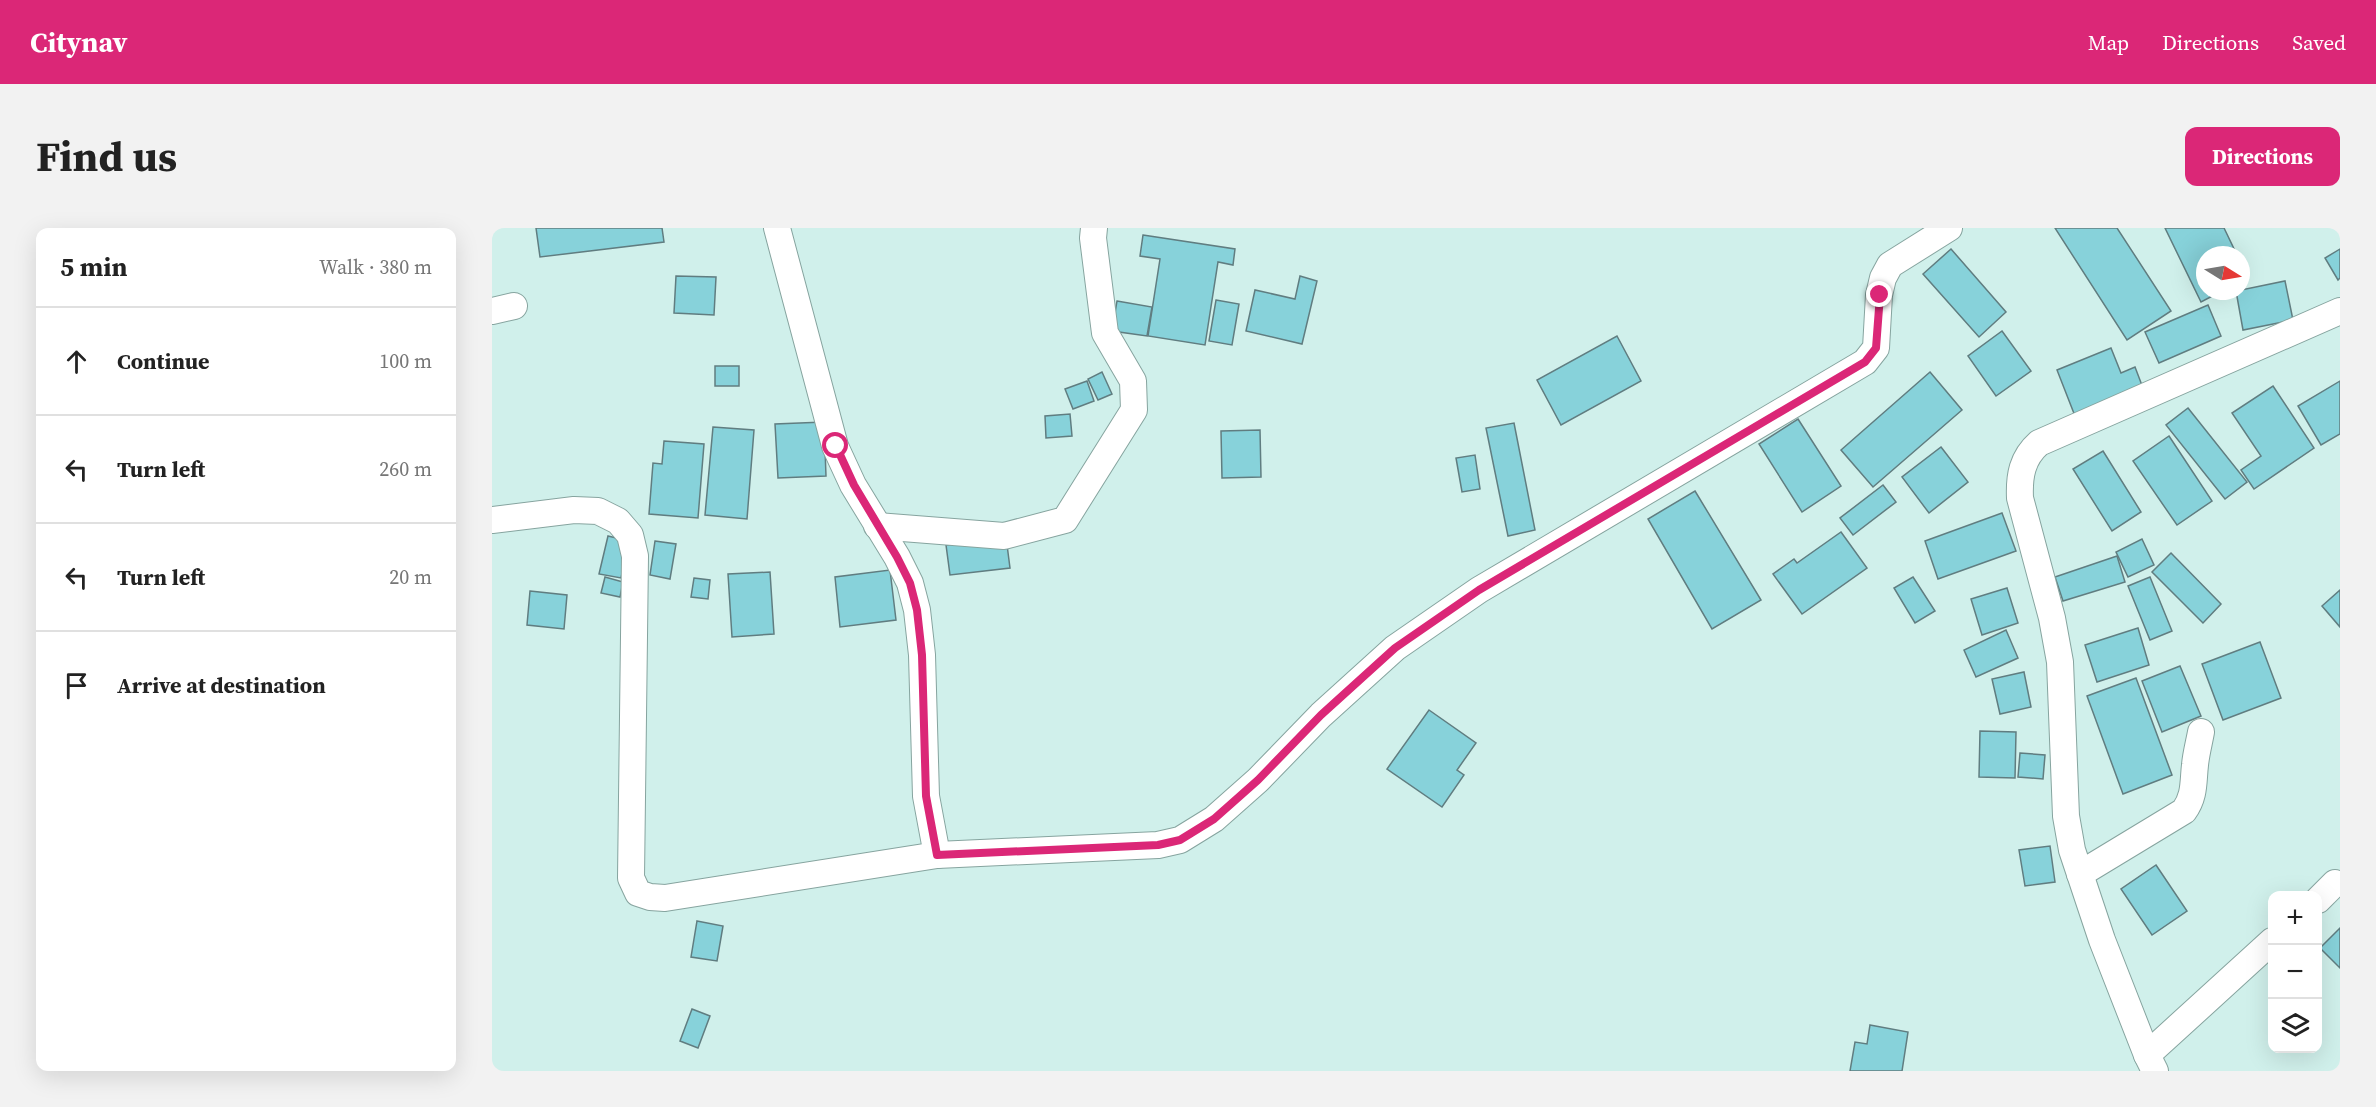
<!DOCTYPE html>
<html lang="en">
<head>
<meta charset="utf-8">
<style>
	:root { --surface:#fff; --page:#f2f2f2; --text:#222; --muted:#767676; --line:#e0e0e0; --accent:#db2777 }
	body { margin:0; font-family:"Source Serif 4",serif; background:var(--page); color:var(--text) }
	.controls { position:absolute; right:18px; bottom:18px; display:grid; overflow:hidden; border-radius:12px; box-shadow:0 6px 24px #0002 }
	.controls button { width:54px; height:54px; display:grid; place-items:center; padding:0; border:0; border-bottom:2px solid var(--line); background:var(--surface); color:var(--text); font:30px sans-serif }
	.compass { position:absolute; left:1704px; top:18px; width:54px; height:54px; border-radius:50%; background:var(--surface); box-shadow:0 6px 24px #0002; rotate:101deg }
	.stop { position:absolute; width:18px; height:18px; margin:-14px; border:4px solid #db2777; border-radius:50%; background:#fff }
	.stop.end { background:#db2777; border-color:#fff; box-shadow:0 2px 6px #0008 }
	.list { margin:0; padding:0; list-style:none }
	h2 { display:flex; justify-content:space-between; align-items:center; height:78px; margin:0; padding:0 24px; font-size:26px }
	h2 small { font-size:20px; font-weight:400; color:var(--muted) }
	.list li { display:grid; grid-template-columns:39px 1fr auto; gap:18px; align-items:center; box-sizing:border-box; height:108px; padding:0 24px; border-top:2px solid var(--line) }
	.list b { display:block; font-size:22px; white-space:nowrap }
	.list em { font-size:20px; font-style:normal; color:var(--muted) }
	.icon { flex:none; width:33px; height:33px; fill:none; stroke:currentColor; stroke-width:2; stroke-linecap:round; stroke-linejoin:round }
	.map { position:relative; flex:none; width:1848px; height:843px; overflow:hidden; border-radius:12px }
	header { display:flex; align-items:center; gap:36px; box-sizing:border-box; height:84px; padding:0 30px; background:var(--accent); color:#fff }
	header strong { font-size:28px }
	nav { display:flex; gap:33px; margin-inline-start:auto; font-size:21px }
	.intro { display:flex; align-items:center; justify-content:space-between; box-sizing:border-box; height:144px; padding:0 36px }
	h1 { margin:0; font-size:42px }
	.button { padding:15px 27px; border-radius:12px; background:var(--accent); color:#fff; font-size:21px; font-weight:700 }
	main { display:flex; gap:36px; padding:0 36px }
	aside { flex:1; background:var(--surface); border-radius:12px; box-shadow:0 6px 24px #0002 }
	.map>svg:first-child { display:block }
	.building { fill:#87d2da; stroke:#607d80; stroke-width:1.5 }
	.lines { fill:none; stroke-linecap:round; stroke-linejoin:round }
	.minor-casing { stroke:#86a49f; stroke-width:28 }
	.minor { stroke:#fff; stroke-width:26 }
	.route { stroke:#db2777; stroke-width:8 }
</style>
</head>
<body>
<header>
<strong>Citynav</strong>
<nav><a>Map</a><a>Directions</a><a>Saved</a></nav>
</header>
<div class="intro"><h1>Find us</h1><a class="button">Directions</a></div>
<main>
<aside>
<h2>5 min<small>Walk · 380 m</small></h2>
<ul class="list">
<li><svg class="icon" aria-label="ahead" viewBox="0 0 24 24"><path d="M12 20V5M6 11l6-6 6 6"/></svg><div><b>Continue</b></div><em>100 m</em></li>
<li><svg class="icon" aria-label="left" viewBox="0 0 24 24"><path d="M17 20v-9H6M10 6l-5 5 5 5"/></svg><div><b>Turn left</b></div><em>260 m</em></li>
<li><svg class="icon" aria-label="left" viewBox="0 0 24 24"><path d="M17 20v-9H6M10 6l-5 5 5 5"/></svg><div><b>Turn left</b></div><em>20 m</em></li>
<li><svg class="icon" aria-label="arrive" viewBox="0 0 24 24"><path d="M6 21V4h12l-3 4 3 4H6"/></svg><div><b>Arrive at destination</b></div></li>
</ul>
</aside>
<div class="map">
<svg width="1848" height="843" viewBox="0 0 1848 843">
	<rect width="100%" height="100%" fill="#d0f0eb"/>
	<!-- building -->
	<g class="building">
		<polygon points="44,0 170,0 172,14 48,29"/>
		<polygon points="1563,0 1625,0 1679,83 1635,112"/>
		<polygon points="1673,0 1732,0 1745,27 1713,27 1713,63 1730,63 1709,74"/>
		<polygon points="651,7 743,21 741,37 726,34 713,117 656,108 668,31 648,28"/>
		<polygon points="1459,21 1514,84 1487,109 1431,46"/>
		<polygon points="1848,21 1848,50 1846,52 1833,30"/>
		<polygon points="1749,35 1756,50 1749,54"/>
		<polygon points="184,48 224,49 222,87 182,85"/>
		<polygon points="808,48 825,53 810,116 754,103 763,62 803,71"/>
		<polygon points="1793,53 1801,92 1751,102 1744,63"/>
		<polygon points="724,72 747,76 740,117 717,113"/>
		<polygon points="625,73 660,79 655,108 620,103"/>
		<polygon points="1716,77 1729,108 1667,135 1653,104"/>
		<polygon points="1510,103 1539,143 1504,168 1476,128"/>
		<polygon points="1125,108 1149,153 1069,197 1045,152"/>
		<polygon points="1619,120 1629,145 1643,139 1651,160 1583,188 1565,142"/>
		<rect x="223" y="138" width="24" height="20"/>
		<polygon points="610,144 620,166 606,172 596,151"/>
		<polygon points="1438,144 1470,182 1381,259 1349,222"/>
		<polygon points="595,153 602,173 581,181 573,161"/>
		<polygon points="1848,153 1848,206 1829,217 1806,178"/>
		<polygon points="1781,158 1822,220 1762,261 1749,242 1769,228 1740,185"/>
		<polygon points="1696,180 1755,254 1733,271 1674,197"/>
		<polygon points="578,186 580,208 554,210 553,188"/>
		<polygon points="1306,191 1349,258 1310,284 1267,216"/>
		<polygon points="332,194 334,248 286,250 283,196"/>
		<polygon points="1022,195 1043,302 1016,308 994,200"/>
		<polygon points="221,199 262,202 255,291 213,287"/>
		<polygon points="768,202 769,249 730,250 729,203"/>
		<polygon points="1677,208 1720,273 1685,297 1641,233"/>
		<polygon points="172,213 212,216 206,290 157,286 161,235 170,236"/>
		<polygon points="1449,219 1476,254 1437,285 1410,249"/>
		<polygon points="1611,223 1649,284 1620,303 1581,241"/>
		<polygon points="983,227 988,261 970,264 964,230"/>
		<polygon points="1391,257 1404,274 1361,307 1348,290"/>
		<polygon points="1203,263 1269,372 1220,401 1156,291"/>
		<polygon points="1510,285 1524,323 1446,351 1433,313"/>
		<polygon points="1349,304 1375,340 1310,386 1281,346 1302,331 1305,335"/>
		<polygon points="116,308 137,313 129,350 107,346"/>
		<polygon points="514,309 518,340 458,347 454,317"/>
		<polygon points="1650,311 1662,337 1636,349 1624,324"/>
		<polygon points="163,313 184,316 178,351 158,347"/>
		<polygon points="1679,325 1729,376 1711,395 1660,344"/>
		<polygon points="1625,328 1633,354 1571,373 1563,349"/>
		<polygon points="398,342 404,392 348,399 343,349"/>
		<polygon points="278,344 282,406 240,409 236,346"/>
		<polygon points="113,349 131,354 128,369 109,365"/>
		<polygon points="1421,349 1443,383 1423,395 1402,360"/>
		<polygon points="1658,349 1680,403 1658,412 1636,358"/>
		<polygon points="202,350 218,352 216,371 199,369"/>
		<polygon points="1515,360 1526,395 1490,407 1479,371"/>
		<polygon points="1848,362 1848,399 1830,378"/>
		<polygon points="38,363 75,367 72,401 35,397"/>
		<polygon points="1646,400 1657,437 1605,454 1593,417"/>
		<polygon points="1514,402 1526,430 1484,449 1472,422"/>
		<polygon points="1768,414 1789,470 1731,492 1710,436"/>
		<polygon points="1688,438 1709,488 1670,504 1650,453"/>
		<polygon points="1532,444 1539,479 1508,486 1500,451"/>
		<polygon points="1644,450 1680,547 1631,566 1595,468"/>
		<polygon points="937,482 984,515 965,542 972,547 950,579 895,541"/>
		<polygon points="1488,503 1524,504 1523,550 1487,549"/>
		<polygon points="1528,525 1553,527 1551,551 1526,549"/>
		<polygon points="1558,618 1563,654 1533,658 1527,622"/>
		<polygon points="1664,637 1695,683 1660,707 1629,661"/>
		<polygon points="205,693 231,698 225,733 199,729"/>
		<polygon points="1848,700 1848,740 1828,720"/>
		<polygon points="200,781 218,788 206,820 188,813"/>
		<polygon points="1378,797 1416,804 1410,843 1358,843 1363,814 1375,816"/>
	</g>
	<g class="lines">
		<defs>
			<g id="minor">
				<polyline points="285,0 343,218 361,257 405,329 418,355 425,382 430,427 434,568 445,627 666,617 688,612 722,591 766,552 829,487 903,420 987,362 1373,134 1384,120 1387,67 1391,50 1398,37 1457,0"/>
				<polyline points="0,83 22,78"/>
				<polyline points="0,292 82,282 106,283 126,293 138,307 143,328 139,650 146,665 158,669 173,670 445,627"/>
				<polyline points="385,298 512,308 573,292 642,182 641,153 613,105 601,10 602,0"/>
				<path d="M 1588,646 L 1692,583 C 1703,568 1701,554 1703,537 C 1704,526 1707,515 1709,504"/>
				<polyline points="1826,672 1843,655"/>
				<polyline points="1655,827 1780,713"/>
				<path d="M 1663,843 L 1655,827 L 1610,712 L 1580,622 L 1574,588 L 1568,434 L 1560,390 L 1528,270 C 1527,248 1530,230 1547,215 L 1848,83"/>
			</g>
		</defs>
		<!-- minor casing -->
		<use href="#minor" class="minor-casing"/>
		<!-- minor -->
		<use href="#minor" class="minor"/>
	</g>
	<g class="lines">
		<!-- route -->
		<polyline class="route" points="344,218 362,257 405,329 418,355 425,382 430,427 434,568 445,627 666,617 688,612 722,591 766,552 829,487 903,420 987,362 1373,134 1384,120 1388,67"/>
	</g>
</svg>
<div class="controls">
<button>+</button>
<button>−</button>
<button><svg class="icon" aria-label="layers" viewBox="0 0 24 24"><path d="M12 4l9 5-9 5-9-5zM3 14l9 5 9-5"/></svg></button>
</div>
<svg class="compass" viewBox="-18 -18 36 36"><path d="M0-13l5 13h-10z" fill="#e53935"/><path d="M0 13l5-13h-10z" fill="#767676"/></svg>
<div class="stop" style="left:344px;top:218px"></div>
<div class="stop end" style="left:1388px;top:67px"></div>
</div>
</main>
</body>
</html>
